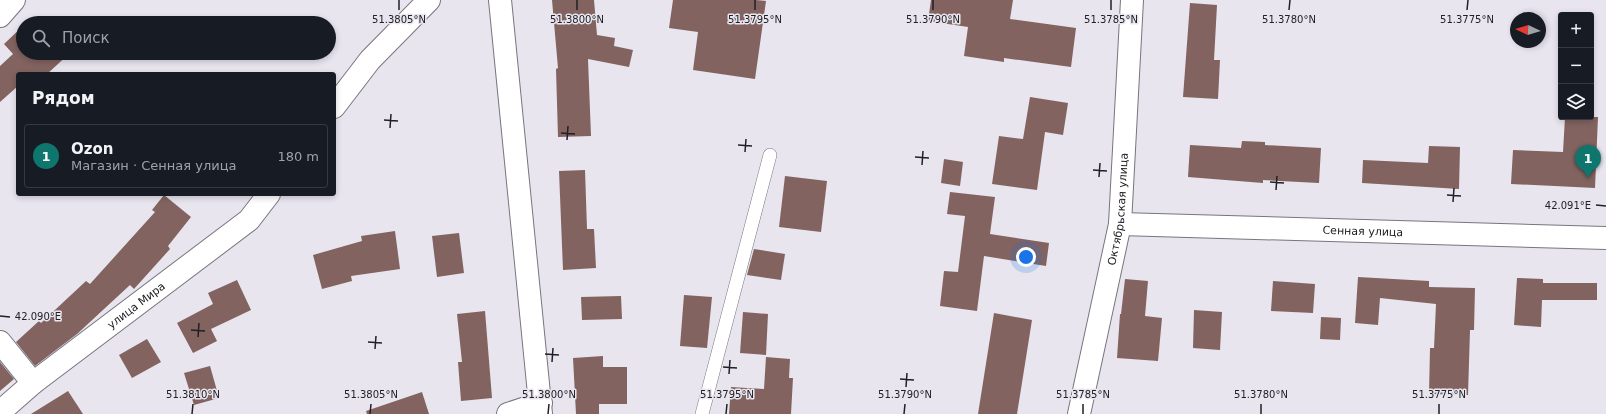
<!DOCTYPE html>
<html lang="ru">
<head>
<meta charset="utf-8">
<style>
	:root { --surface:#171b24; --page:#20242c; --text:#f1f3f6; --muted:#9ea1a6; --line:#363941; --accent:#0f766e }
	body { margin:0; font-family:"DejaVu Sans",sans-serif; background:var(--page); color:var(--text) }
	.controls { position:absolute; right:12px; top:12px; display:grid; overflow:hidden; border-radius:4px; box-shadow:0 2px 6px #0003 }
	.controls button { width:36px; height:36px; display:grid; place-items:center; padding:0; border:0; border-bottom:1px solid var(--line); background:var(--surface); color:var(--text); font:20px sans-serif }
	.compass { position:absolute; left:1510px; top:12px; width:36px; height:36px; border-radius:50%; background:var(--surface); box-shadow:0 2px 6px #0003; rotate:274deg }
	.you { position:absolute; left:1026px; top:257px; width:14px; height:14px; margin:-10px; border:3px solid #fff; border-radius:50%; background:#1a73e8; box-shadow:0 0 0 6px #1a73e833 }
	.badge { display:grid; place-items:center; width:26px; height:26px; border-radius:50%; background:var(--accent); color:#fff; font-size:13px; font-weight:700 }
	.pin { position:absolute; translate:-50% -33px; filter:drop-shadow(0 1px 2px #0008) }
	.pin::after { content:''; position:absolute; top:21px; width:14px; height:12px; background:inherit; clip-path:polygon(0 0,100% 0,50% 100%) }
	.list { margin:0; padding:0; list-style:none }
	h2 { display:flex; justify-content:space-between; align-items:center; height:52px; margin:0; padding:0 16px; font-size:17px }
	h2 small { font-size:13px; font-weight:400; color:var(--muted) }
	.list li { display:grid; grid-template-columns:26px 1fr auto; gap:12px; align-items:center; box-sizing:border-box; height:64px; margin:0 8px 8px; padding:0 8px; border:1px solid var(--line); border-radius:4px }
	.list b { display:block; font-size:15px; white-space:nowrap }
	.list p { margin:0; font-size:13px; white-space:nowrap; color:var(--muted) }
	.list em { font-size:13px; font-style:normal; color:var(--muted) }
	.icon { flex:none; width:22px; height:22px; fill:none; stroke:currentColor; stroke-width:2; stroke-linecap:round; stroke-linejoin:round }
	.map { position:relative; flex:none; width:1606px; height:414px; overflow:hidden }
	.search { position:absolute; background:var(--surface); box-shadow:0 2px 6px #0003; left:16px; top:16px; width:320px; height:44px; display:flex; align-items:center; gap:10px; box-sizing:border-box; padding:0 14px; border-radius:22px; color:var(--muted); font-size:15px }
	.panel { position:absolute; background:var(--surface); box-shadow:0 2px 6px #0003; left:16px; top:72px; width:320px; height:124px; border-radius:4px }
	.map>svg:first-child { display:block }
	.building { fill:#826360 }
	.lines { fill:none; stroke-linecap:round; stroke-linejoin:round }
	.service-casing { stroke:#78757e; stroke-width:14 }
	.minor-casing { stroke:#78757e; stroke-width:24 }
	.service { stroke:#fff; stroke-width:13 }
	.minor { stroke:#fff; stroke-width:22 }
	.ticks { fill:none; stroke:#212024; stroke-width:1.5 }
	.labels { text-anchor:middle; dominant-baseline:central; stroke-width:3; stroke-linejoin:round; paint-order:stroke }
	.street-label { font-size:11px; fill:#212024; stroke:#e8e5ef }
	.ticks-label { font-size:10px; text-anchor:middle; fill:#212024; stroke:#e8e5ef; stroke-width:3; stroke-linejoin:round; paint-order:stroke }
</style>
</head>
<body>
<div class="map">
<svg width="1606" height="414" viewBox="0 0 1606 414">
	<rect width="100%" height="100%" fill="#e8e5ef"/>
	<!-- building -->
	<g class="building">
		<polygon points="552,0 594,0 597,35 615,38 614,46 633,50 629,67 588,59 591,136 558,137 556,69 558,68"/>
		<polygon points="673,0 756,0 766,1 755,79 693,70 698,32 669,28"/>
		<polygon points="931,0 1013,0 1010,19 1076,28 1071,67 1004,58 1004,62 964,56 968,27 928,21"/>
		<polygon points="1190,3 1217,5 1214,60 1220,60 1218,99 1183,97"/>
		<polygon points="23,26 23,53 70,53 47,74 18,74 18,86 0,102 0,66 13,54 4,44"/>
		<polygon points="1030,97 1068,103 1063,135 1045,132 1037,190 992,184 999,136 1023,139"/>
		<polygon points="1565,117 1598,117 1595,188 1511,184 1513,150 1563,152"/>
		<polygon points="1242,141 1265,142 1265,145 1321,148 1319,183 1263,180 1263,183 1188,177 1190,145 1241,148"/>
		<polygon points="1429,146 1460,147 1459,189 1362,183 1363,160 1428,163"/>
		<polygon points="944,159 963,162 960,186 941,183"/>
		<polygon points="585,170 587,229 594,229 596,268 563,270 559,171"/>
		<polygon points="785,176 827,181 821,232 779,227"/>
		<polygon points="950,192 995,197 990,234 1049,243 1046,266 984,256 977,311 940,306 944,271 958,272 965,216 947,214"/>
		<polygon points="164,195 191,217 168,246 170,249 134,289 130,285 77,334 35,366 16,342 39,321 41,323 86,281 90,284 155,212 152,210"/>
		<polygon points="395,231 400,269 351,276 352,281 322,289 313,255 362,241 361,236"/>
		<polygon points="459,233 464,273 437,277 432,236"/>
		<polygon points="754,249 785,254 781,280 747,275"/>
		<polygon points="1358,277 1429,281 1429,287 1475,288 1474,330 1470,330 1468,395 1429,394 1430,348 1434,348 1436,304 1380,298 1378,325 1355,323"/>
		<polygon points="1517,278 1543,279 1543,283 1597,283 1597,300 1542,300 1541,327 1514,325"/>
		<polygon points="1125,279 1148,281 1145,316 1162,318 1158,361 1117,358 1120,314 1121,314"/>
		<polygon points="237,280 251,310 211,329 217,341 193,353 177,323 213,304 208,293"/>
		<polygon points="1273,281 1315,284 1313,313 1271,311"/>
		<polygon points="684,295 712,297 707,348 680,346"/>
		<polygon points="621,296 622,319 582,320 581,297"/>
		<polygon points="1194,310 1222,312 1220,350 1193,348"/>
		<polygon points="485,311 492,398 461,401 458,362 462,362 457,314"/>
		<polygon points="743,312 768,314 766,355 740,353"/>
		<polygon points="994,313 1032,320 1017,414 978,414"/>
		<polygon points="1321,317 1341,318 1340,340 1320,339"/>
		<polygon points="147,339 161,362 132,378 119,355"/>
		<polygon points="603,356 603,367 627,367 627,404 599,404 599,414 576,414 573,358"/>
		<polygon points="766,357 790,359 789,378 793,378 791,414 729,414 731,387 764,389"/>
		<polygon points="0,362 14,379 0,391"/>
		<polygon points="210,366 219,398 194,405 184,373"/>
		<polygon points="68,391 83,414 31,414"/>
		<polygon points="422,392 429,414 367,414 366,411"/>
	</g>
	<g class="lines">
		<defs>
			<polyline id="service" points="702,414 770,155"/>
			<g id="minor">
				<polyline points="500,0 541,414"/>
				<polyline points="0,16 14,0"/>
				<polyline points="334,107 370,60 429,0"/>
				<path id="s1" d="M 1120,224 L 1606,238"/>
				<polyline points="0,342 33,383"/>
				<path id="s2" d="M 0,412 L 33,383 L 249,220 L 269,194"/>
				<polyline points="508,414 541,403"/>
				<path id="s3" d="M 1079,414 L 1120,224 L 1132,0"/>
			</g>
		</defs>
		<!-- service casing -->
		<use href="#service" class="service-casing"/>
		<!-- minor casing -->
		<use href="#minor" class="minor-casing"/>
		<!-- service -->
		<use href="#service" class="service"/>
		<!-- minor -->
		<use href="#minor" class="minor"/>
	</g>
	<!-- ticks -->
	<path class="ticks" d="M 399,10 L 399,0M 577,10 L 577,0M 755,10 L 755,0M 933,10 L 933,0M 1111,10 L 1111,0M 1289,10 L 1290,0M 1467,10 L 1468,0M 384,120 L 398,121M 390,128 L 391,114M 561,133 L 575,134M 567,140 L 568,126M 738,145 L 752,146M 745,152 L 746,139M 915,157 L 929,158M 922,165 L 923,151M 1093,170 L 1107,171M 1099,177 L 1100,163M 1270,182 L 1284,183M 1276,190 L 1277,176M 1447,195 L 1461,196M 1453,202 L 1454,188M 1596,205 L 1606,206M 0,316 L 10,317M 191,330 L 205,331M 198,337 L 199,323M 368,342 L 382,343M 375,349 L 376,336M 545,354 L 559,355M 552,362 L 553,348M 723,367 L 737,368M 729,374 L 730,360M 900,379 L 914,380M 906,387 L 907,373M 192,414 L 193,404M 370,414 L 371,404M 548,414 L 549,404M 726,414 L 727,404M 904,414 L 905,404M 1083,414 L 1083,404M 1261,414 L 1261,404M 1439,414 L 1439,404"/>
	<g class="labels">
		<!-- street labels -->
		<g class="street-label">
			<text stroke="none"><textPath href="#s3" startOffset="209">Октябрьская улица</textPath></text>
			<text stroke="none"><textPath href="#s1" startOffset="243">Сенная улица</textPath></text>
			<text stroke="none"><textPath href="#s2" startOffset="173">улица Мира</textPath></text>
		</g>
	</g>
	<g class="ticks-label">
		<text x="399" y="23">51.3805°N</text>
		<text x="577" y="23">51.3800°N</text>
		<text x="755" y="23">51.3795°N</text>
		<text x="933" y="23">51.3790°N</text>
		<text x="1111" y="23">51.3785°N</text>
		<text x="1289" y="23">51.3780°N</text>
		<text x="1467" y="23">51.3775°N</text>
		<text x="1568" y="209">42.091°E</text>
		<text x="38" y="320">42.090°E</text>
		<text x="193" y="398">51.3810°N</text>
		<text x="371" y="398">51.3805°N</text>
		<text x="549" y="398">51.3800°N</text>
		<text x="727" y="398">51.3795°N</text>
		<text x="905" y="398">51.3790°N</text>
		<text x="1083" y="398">51.3785°N</text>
		<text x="1261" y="398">51.3780°N</text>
		<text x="1439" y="398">51.3775°N</text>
	</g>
</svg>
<div class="controls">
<button>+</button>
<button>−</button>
<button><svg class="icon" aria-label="layers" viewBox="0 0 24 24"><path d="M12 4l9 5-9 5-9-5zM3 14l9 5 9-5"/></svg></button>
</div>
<svg class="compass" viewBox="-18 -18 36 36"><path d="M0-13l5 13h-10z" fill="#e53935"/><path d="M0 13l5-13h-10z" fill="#9ea1a6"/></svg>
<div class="you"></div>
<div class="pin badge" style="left:1588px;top:178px">1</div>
<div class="search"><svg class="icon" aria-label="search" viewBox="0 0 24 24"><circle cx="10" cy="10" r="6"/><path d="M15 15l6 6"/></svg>Поиск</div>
<section class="panel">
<h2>Рядом<small></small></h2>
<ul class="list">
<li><span class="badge">1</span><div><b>Ozon</b><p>Магазин · Сенная улица</p></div><em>180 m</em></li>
</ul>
</section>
</div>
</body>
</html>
